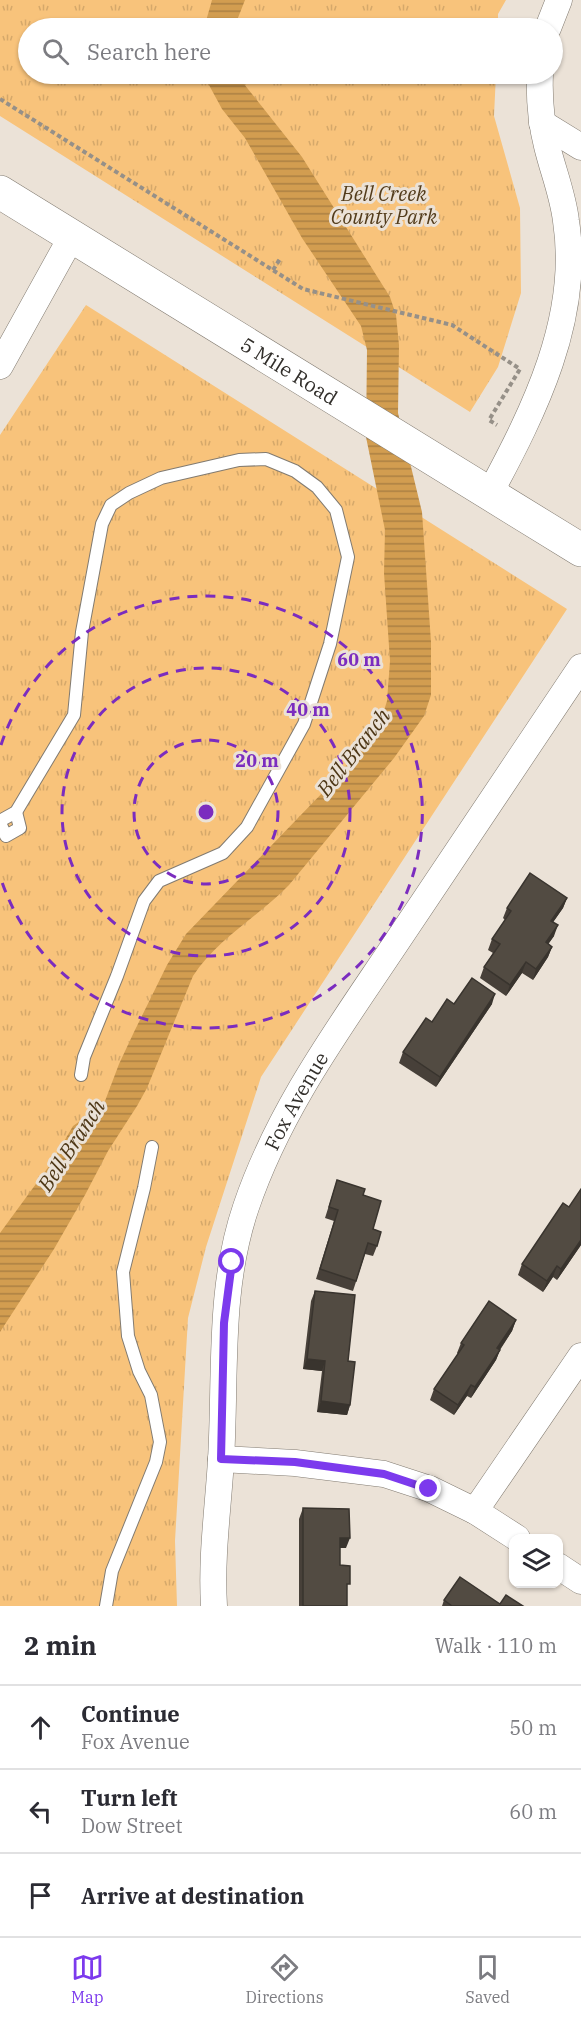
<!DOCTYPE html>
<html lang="en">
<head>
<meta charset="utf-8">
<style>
	:root { --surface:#fff; --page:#f7f7f7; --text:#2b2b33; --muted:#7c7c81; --line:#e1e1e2; --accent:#7c3aed }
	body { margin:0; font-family:"IBM Plex Serif",serif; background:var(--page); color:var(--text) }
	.controls { position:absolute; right:18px; bottom:18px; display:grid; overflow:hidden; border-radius:12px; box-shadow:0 2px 4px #0004 }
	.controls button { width:54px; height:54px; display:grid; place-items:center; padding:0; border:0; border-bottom:2px solid var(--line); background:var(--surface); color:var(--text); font:30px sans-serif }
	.stop { position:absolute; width:18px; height:18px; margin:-14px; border:4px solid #7c3aed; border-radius:50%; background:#fff }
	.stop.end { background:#7c3aed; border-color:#fff; box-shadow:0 2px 6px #0008 }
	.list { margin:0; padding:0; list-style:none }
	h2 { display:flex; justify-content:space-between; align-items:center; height:78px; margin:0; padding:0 24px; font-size:26px }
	h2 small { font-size:20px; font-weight:400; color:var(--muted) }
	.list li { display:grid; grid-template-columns:39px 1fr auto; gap:18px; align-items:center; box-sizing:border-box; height:84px; padding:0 24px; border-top:2px solid var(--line) }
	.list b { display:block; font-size:22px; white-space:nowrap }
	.list p { margin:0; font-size:20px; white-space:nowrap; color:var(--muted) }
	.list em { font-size:20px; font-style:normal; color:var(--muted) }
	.icon { flex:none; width:33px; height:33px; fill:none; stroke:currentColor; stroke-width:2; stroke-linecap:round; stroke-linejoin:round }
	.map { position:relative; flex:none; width:581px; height:1606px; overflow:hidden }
	.search { position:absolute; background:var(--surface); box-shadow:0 2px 4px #0004; left:18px; right:18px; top:18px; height:66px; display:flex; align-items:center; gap:15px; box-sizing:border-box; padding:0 21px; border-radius:33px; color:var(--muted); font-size:22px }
	.sheet { height:330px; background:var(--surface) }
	nav { display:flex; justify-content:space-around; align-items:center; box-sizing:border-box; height:84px; border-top:2px solid var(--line); background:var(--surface); font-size:16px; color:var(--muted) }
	nav a { display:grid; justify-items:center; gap:3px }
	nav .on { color:var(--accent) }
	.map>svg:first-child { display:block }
	.grass { fill:url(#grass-tufts) }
	.water { fill:url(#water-rules) }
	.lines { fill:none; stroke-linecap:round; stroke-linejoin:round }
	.service-casing { stroke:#827b71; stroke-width:14 }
	.minor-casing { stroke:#827b71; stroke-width:27 }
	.secondary-casing { stroke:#827b71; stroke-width:34 }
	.path { stroke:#969088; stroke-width:4; stroke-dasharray:4.5 3; stroke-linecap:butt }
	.service { stroke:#fff; stroke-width:12 }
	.minor { stroke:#fff; stroke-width:26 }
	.secondary { stroke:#fff; stroke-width:33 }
	.wall { fill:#474039 }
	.shaded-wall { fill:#39342e }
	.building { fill:#524b42; stroke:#39342e; stroke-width:1.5 }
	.route { stroke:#7c3aed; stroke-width:8 }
	.ring { fill:none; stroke:#7b2cbf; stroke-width:3; stroke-dasharray:10 8 }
	.labels { text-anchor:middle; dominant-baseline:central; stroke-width:6; stroke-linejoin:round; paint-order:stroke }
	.park-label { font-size:20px; font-style:italic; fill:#533c1b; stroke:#ebe2d7 }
	.street-label { font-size:20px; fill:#322f2b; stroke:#ebe2d7 }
	.water-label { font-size:21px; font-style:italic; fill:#4e3716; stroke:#ebe2d7 }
	.centre { fill:#7b2cbf; stroke:#ebe2d7; stroke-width:3 }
	.ring-label { font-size:18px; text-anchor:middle; font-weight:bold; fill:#7b2cbf; stroke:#ebe2d7; stroke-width:6; stroke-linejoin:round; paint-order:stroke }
</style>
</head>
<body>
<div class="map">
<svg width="581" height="1606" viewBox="0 0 581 1606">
	<defs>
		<pattern id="grass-tufts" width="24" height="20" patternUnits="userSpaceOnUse" patternTransform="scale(1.5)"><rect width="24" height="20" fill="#f8c37b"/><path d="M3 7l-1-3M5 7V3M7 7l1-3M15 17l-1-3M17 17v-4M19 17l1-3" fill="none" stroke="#d5a86a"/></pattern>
		<pattern id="water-rules" width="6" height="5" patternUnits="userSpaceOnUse" patternTransform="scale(1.5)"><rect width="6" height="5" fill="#d29d50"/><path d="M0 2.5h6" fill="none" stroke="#ab8043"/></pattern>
	</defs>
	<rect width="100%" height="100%" fill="#ebe2d7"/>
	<!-- grass -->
	<g class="grass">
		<polygon points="0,0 506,0 498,14 498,28 28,28 28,74 496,74 494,116 520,208 521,293 498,367 470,412 0,116"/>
		<polygon points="86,305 567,609 261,1077 206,1247 188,1318 175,1541 177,1606 0,1606 0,435"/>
	</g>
	<!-- water -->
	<g class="water">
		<polygon points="212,0 245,0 234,28 204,28"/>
		<path d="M 203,74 L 240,74 L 244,84 L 302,157 L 390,297 L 396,315 L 399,345 L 398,413 L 422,512 L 431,642 L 431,695 L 424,716 L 394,758 L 289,885 C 258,917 218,938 193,976 L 147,1088 L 137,1106 L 108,1151 L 85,1195 L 54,1249 L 0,1332 L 0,1233 L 52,1162 L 73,1126 L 100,1107 L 105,1101 L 119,1064 L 134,1032 L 167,965 L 186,934 L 327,788 L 365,743 L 382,717 L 387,701 L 390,661 L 384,573 L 385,530 L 366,437 L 367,350 L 361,326 L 302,238 L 245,138 L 222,109 Z"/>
	</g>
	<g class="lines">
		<defs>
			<g id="service">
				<polyline points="0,821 16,812 74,715 82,632 102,524 111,505 129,493 161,478 239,460 266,459 295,471 317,487 336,510 348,557 330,644 304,724 247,827 223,853 159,881 144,901 117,976 84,1057 81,1075"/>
				<polyline points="0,823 6,836 20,828 16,812"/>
				<polyline points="106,1606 112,1571 156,1462 160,1442 151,1395 139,1371 128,1336 123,1272 144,1188 152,1147"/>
			</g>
			<g id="minor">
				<polyline points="548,28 559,0"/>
				<polyline points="542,123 581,147"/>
				<polyline points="0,366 72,236"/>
				<path d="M 490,493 C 534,411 581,318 566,221 C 563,195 553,171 547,146 C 541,122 539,98 540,74"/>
				<polyline points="221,1459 295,1463 384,1474 430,1489 475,1511 517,1538"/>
				<polyline points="475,1511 581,1356"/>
				<polyline points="558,1566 581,1581"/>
				<path id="s1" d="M 214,1606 C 211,1557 218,1509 221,1460 C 226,1375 218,1289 246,1207 C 278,1112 337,1031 392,949 C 455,855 518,761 581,667"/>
			</g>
			<g id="secondary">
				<path id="s2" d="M 0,192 L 581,550"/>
			</g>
		</defs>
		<!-- service casing -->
		<use href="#service" class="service-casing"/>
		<!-- minor casing -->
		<use href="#minor" class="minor-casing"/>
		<!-- secondary casing -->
		<use href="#secondary" class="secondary-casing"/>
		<!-- path -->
		<g class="path">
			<polyline points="0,99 303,289 452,325 520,369 489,420 497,425"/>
			<polyline points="273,270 280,259"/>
		</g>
		<!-- service -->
		<use href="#service" class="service"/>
		<!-- minor -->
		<use href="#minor" class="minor"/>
		<!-- secondary -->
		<use href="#secondary" class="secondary"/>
	</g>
	<!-- wall -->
	<g class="wall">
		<polygon points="567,898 563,908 553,922 554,936 548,944 552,947 548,957 533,980 522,973 506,996 480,978 484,967 493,953 488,950 492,939 505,920 503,918 507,908"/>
		<polygon points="454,1004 492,1004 436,1087 399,1063 403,1052 432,1022"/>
		<polygon points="337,1180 363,1195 377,1246 373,1256 365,1254 353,1291 316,1279 334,1221 325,1218"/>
		<polygon points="581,1245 557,1280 553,1277 543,1292 518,1275 522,1264"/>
		<polygon points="315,1291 348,1361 350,1405 347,1415 317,1412 322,1371 303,1369 311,1301"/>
		<polygon points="516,1320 512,1331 500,1350 496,1360 471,1398 467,1396 454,1415 430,1400 434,1389 458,1354 457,1353 461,1343"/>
		<polygon points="303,1508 346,1548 340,1548 340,1565 347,1593 347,1606 299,1606 299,1519"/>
		<polygon points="444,1600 500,1604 523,1606 442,1606"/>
	</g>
	<!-- shaded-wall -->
	<g class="shaded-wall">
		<polygon points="567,898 563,908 547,931 551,921"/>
		<polygon points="558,925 554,936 542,953 546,942"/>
		<polygon points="552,947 548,957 533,980 536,969"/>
		<polygon points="526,962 522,973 506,996 510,985"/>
		<polygon points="495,994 492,1004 436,1087 440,1077"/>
		<polygon points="581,1240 581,1245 557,1280 561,1269"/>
		<polygon points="557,1266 553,1277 543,1292 547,1281"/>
		<polygon points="516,1320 512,1331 494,1358 497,1348"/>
		<polygon points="500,1350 496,1360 471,1398 475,1387"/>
		<polygon points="307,1359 325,1361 322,1371 303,1369"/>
		<polygon points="471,1385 467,1396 454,1415 458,1405"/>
		<polygon points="321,1401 350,1405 347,1415 317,1412"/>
		<polygon points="340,1538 350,1538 346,1548 336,1548"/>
	</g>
	<!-- building -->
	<g class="building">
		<polygon points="530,873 567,898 551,921 558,925 546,942 552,947 536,969 526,962 510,985 484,967 500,944 492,939 511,911 507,908"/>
		<polygon points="472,978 495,994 440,1077 403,1052 426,1018 432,1022 447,999 454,1004"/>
		<polygon points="337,1180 365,1189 363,1195 381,1201 373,1229 381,1232 377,1246 368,1243 356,1281 320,1269 338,1210 329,1207"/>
		<polygon points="581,1189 581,1240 561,1269 557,1266 547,1281 522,1264 563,1203 569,1207"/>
		<polygon points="315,1291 355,1295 348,1361 355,1362 350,1405 321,1401 325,1361 307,1359"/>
		<polygon points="489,1301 516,1320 497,1348 500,1350 475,1387 471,1385 458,1405 434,1389 464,1345 461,1343"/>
		<polygon points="303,1508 349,1509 350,1538 340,1538 340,1565 350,1566 350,1584 347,1584 347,1606 303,1606"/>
		<polygon points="460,1577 500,1604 506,1595 523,1606 452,1606 444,1600"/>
	</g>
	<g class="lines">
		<!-- route -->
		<polyline class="route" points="232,1262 224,1323 221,1459 295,1462 384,1474 429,1489"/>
	</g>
	<!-- distance rings -->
	<g class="ring">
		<circle cx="206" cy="812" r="72"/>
		<circle cx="206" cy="812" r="144"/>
		<path d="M1 745A216 216 0 1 1 1 879"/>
	</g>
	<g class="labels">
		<!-- park labels -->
		<g class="park-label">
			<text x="384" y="193">Bell Creek<tspan x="384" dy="23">County Park</tspan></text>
		</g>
		<!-- street labels -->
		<g class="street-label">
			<text stroke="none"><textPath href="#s2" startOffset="340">5 Mile Road</textPath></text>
			<text stroke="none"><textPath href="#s1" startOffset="519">Fox Avenue</textPath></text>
		</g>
		<!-- water labels -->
		<g class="water-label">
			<text transform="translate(353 752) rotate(-52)">Bell Branch</text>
			<text transform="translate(71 1145) rotate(-57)">Bell Branch</text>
		</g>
	</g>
	<circle cx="206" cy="812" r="9" class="centre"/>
	<g class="ring-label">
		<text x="359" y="666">60 m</text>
		<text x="308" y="716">40 m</text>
		<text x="257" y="767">20 m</text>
	</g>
</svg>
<div class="controls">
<button><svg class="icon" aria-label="layers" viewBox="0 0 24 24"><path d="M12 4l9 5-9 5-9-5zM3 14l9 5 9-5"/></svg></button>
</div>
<div class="stop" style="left:232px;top:1262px"></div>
<div class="stop end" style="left:429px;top:1489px"></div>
<div class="search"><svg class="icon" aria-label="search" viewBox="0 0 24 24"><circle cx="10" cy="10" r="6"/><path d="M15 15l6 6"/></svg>Search here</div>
</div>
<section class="sheet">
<h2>2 min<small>Walk · 110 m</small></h2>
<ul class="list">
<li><svg class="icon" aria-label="ahead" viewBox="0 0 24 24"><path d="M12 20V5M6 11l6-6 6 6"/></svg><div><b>Continue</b><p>Fox Avenue</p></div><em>50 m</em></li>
<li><svg class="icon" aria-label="left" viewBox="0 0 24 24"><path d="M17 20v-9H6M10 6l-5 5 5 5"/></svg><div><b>Turn left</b><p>Dow Street</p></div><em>60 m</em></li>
<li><svg class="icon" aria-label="arrive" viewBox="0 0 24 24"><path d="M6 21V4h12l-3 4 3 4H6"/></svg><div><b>Arrive at destination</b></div></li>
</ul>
</section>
<nav>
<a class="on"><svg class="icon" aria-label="map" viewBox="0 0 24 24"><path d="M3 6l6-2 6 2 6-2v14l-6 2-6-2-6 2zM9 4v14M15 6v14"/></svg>Map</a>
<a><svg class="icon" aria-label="directions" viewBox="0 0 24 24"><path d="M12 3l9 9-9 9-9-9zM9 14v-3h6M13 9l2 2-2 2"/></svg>Directions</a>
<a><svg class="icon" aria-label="saved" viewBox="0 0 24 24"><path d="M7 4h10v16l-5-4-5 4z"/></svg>Saved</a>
</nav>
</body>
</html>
